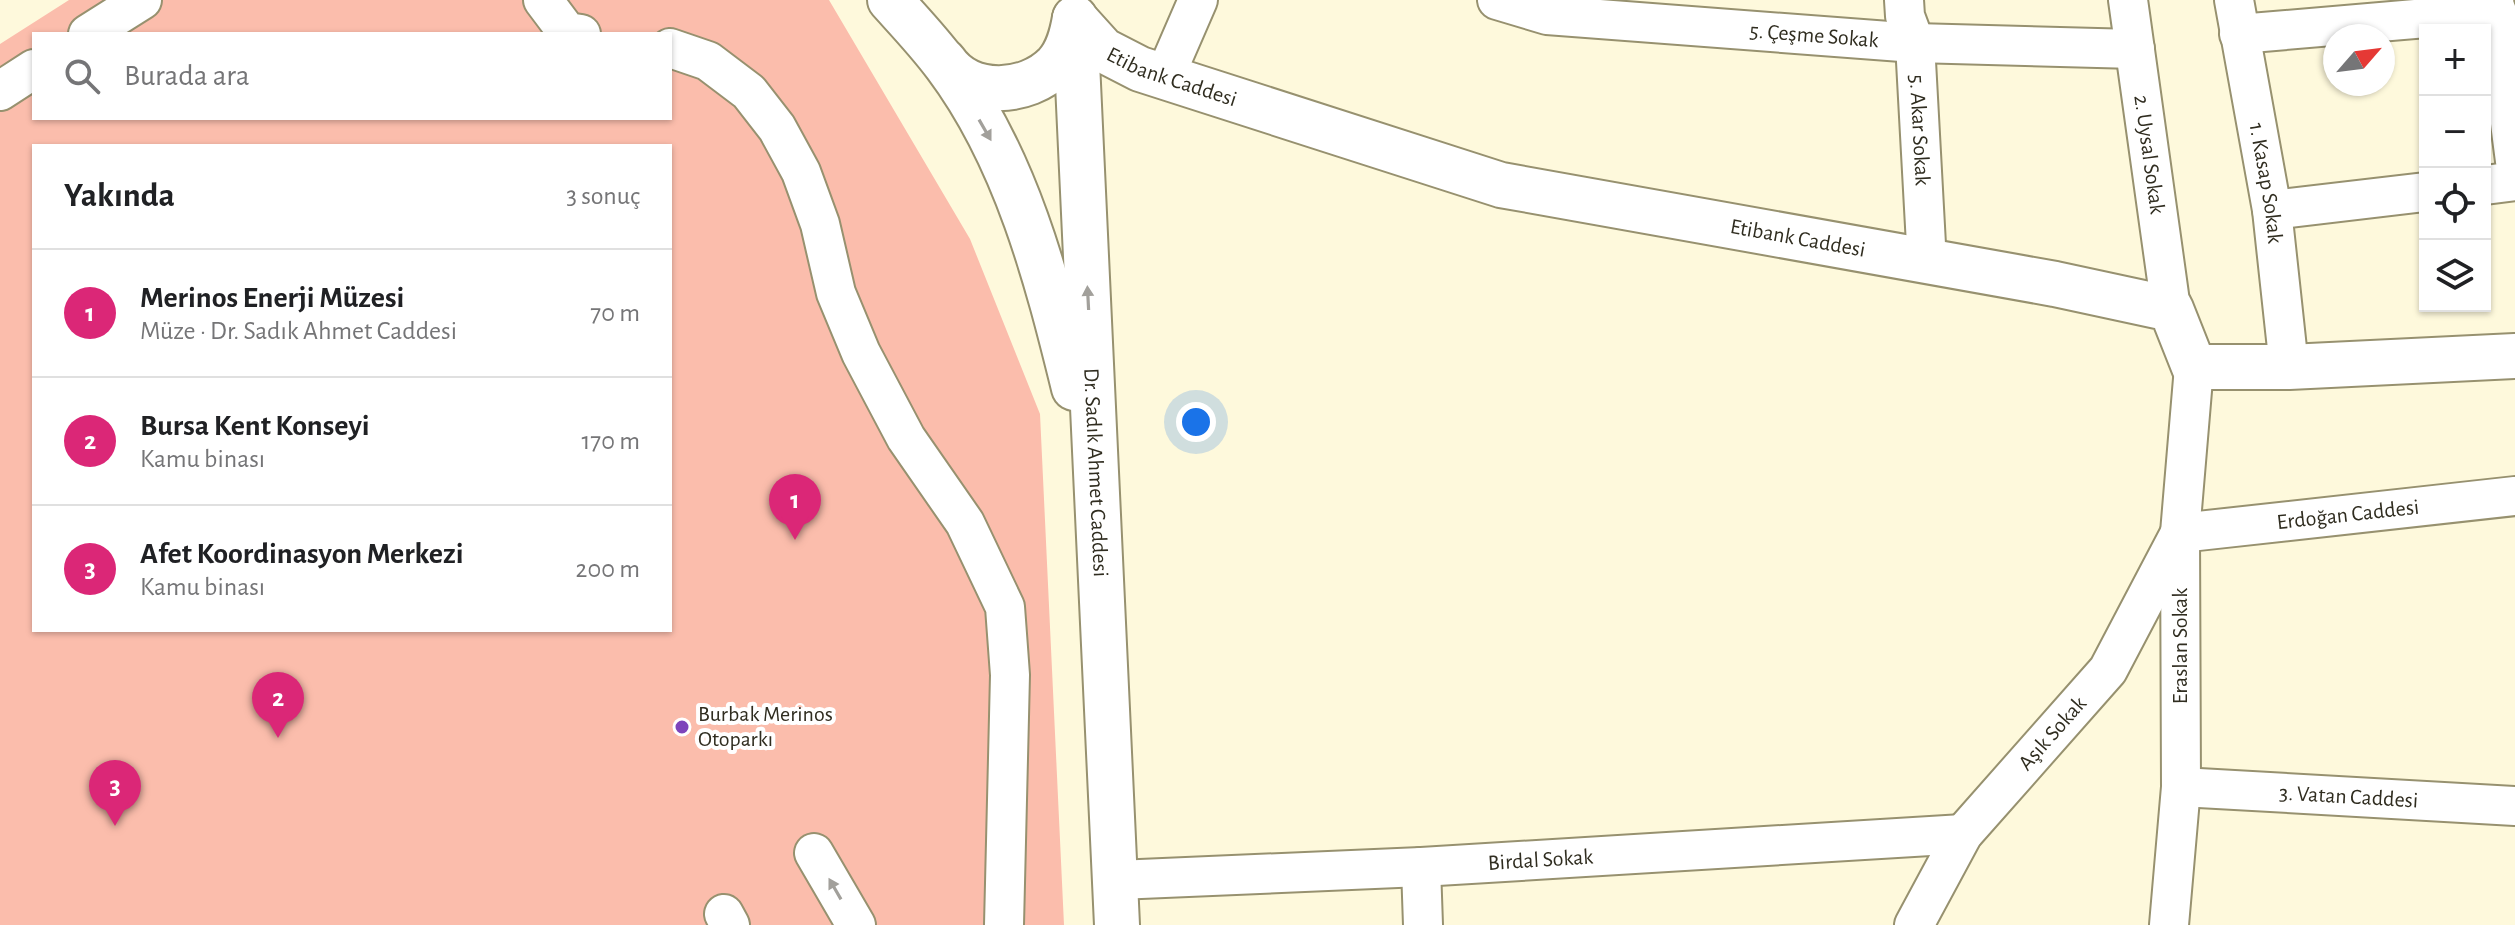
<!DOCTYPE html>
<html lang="tr">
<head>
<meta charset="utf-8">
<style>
	:root { --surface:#fff; --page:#f6f6f6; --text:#202124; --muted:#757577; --line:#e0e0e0; --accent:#db2777 }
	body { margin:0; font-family:"Alegreya Sans",sans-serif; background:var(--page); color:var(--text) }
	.controls { position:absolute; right:24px; top:24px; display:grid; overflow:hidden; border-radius:0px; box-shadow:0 2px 6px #0004 }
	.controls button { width:72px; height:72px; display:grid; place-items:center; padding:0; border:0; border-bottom:2px solid var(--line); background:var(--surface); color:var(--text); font:40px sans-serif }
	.compass { position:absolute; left:2323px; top:24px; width:72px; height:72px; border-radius:50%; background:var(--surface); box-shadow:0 2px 6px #0004; rotate:62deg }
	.you { position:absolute; left:1196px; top:422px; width:28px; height:28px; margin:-20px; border:6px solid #fff; border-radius:50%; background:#1a73e8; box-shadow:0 0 0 12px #1a73e833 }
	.badge { display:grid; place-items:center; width:52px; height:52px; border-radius:50%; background:var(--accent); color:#fff; font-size:26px; font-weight:700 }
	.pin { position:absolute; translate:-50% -66px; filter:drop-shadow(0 2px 4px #0008) }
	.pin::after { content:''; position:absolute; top:42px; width:28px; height:24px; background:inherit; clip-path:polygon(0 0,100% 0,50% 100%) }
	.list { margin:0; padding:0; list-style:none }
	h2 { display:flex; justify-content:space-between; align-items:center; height:104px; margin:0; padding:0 32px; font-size:34px }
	h2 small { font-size:26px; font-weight:400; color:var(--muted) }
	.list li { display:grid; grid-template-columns:52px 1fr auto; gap:24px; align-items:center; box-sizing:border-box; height:128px; padding:0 32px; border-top:2px solid var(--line) }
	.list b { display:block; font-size:30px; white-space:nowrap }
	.list p { margin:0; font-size:26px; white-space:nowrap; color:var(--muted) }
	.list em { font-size:26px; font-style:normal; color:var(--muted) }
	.icon { flex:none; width:44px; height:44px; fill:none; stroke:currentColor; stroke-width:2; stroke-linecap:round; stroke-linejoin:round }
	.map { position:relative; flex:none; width:2515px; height:925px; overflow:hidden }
	.search { position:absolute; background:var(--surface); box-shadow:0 2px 6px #0004; left:32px; top:32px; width:640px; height:88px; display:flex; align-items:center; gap:20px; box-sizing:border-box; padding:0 28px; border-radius:0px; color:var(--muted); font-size:30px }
	.panel { position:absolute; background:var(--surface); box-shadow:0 2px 6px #0004; left:32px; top:144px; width:640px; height:488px; border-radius:0px }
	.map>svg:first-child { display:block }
	.green { fill:#fbbdac; fill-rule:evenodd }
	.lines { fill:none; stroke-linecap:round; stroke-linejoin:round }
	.minor-casing { stroke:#97916f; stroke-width:42 }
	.major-casing { stroke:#97916f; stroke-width:48 }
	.minor { stroke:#fff; stroke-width:38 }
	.major { stroke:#fff; stroke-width:44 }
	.oneway { fill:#a2a09b }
	.poi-dot { fill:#7e44bb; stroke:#fff; stroke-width:3 }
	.labels { text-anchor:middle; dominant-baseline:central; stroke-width:8; stroke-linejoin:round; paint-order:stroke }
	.street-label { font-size:22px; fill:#302d20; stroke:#fff }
	.poi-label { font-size:22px; fill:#302d20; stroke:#fff; text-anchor:start }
</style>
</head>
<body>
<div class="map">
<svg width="2515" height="925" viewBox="0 0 2515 925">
	<rect width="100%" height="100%" fill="#fef9dc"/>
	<!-- green -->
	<path class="green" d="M 69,0 L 829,0 L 970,239 L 1040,414 L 1064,925 L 0,925 L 0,44 ZM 34,34 L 670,34 L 670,118 L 34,118 ZM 34,146 L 670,146 L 670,630 L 34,630 Z"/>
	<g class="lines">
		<defs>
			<g id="minor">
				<polyline points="543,0 567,32 581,34"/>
				<path id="s1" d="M 1497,0 L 1547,15 L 1915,43 L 2135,49"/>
				<path id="s2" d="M 1904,0 L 1905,16 L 1915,43 L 1927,263"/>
				<path id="s3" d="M 2128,0 L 2171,309"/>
				<path id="s4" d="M 2234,0 L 2272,210 L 2289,367"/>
				<polyline points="2494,0 2515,161"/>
				<polyline points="88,34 142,0"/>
				<polyline points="2239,34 2497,12"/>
				<polyline points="670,48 708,61 749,92 777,128 801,172 820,224 836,293 861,353 906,438 965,523 1005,607 1010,675 1004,925"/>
				<polyline points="1165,76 1198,0"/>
				<polyline points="0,91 34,69"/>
				<polyline points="2485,185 2515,181"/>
				<polyline points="2272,210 2425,192"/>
				<path id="s5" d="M 2181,787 L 2515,806"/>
				<polyline points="814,853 856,925"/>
				<polyline points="1421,867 1423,925"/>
				<path id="s6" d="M 1117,880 L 1421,867 L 1963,834"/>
				<polyline points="724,914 730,925"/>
				<path id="s7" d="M 1914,925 L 1963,834 L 2108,670 L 2180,533 L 2515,496"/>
				<polyline points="2169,925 2181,787 2180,533 2194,367"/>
			</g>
			<g id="major">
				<path d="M 890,0 C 909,21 929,42 946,65 C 1016,158 1047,278 1074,388"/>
				<path id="s8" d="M 1075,19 L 1103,50 L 1140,69 L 1501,185 L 2055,284 L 2171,309 L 2194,367 L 2289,367 L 2515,356"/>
				<path id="s9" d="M 1075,19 L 1117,925"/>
				<path d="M 944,61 C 969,98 1027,95 1056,65 C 1068,52 1072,35 1075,18"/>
			</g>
		</defs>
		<!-- minor casing -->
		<use href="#minor" class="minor-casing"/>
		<!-- major casing -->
		<use href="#major" class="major-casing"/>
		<!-- minor -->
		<use href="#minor" class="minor"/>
		<!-- major -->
		<use href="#major" class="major"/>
	</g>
	<!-- one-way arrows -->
	<defs><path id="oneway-solid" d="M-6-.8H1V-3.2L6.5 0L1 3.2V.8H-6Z" transform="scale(2)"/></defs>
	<g class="oneway">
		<use href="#oneway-solid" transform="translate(985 130) rotate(60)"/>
		<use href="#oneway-solid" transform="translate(1088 298) rotate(-93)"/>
		<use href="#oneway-solid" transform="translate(835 889) rotate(-120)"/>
	</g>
	<!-- markers -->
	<circle class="poi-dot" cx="682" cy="727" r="8"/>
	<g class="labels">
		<!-- street labels -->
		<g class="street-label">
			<text stroke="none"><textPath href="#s1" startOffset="320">5. Çeşme Sokak</textPath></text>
			<text stroke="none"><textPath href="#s8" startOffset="116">Etibank Caddesi</textPath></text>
			<text stroke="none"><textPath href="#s2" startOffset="132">5. Akar Sokak</textPath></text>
			<text stroke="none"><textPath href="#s3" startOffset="156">2. Uysal Sokak</textPath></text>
			<text stroke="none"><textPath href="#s4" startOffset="186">1. Kasap Sokak</textPath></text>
			<text stroke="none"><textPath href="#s8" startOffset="764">Etibank Caddesi</textPath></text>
			<text stroke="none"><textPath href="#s9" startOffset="454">Dr. Sadık Ahmet Caddesi</textPath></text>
			<text stroke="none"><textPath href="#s7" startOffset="646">Erdoğan Caddesi</textPath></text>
			<text transform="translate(2180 646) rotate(-90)">Eraslan Sokak</text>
			<text stroke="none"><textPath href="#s7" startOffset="238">Aşık Sokak</textPath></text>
			<text stroke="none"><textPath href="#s5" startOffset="168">3. Vatan Caddesi</textPath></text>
			<text stroke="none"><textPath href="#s6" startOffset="424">Birdal Sokak</textPath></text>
		</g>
		<!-- poi labels -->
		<g class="poi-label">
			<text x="698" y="714">Burbak Merinos<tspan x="698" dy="25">Otoparkı</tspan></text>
		</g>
	</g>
</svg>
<div class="controls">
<button>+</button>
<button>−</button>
<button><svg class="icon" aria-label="locate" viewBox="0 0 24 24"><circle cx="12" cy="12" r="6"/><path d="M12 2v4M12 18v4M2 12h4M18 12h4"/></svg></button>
<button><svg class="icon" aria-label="layers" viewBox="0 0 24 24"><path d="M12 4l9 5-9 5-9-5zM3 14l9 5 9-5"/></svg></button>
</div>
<svg class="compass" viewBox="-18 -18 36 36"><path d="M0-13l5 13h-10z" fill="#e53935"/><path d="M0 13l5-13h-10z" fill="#757577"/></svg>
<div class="you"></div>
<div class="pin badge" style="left:795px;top:540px">1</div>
<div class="pin badge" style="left:278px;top:738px">2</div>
<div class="pin badge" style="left:115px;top:826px">3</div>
<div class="search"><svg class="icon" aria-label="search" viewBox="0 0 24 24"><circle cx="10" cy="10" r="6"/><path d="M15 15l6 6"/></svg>Burada ara</div>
<section class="panel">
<h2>Yakında<small>3 sonuç</small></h2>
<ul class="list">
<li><span class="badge">1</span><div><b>Merinos Enerji Müzesi</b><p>Müze · Dr. Sadık Ahmet Caddesi</p></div><em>70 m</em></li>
<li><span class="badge">2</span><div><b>Bursa Kent Konseyi</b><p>Kamu binası</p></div><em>170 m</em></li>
<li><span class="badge">3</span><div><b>Afet Koordinasyon Merkezi</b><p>Kamu binası</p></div><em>200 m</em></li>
</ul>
</section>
</div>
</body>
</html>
